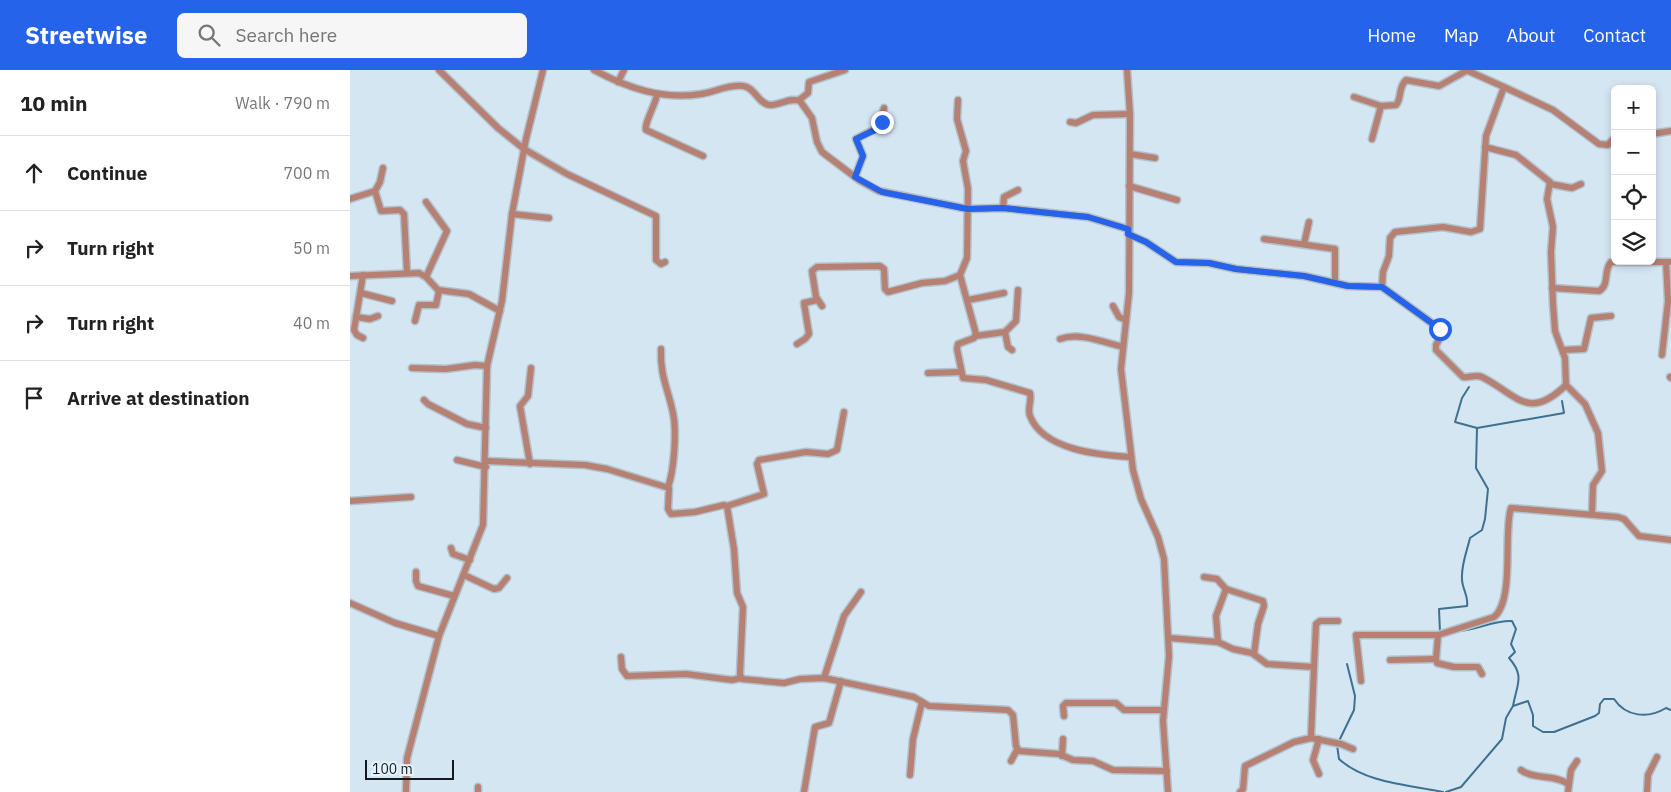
<!DOCTYPE html>
<html lang="en">
<head>
<meta charset="utf-8">
<style>
	:root { --surface:#fff; --page:#f6f6f6; --text:#222; --muted:#767676; --line:#e0e0e0; --accent:#2563eb }
	body { margin:0; font-family:"IBM Plex Sans",sans-serif; background:var(--page); color:var(--text) }
	.controls { position:absolute; right:15px; top:15px; display:grid; overflow:hidden; border-radius:8px; box-shadow:0 2px 8px #0003 }
	.controls button { width:45px; height:45px; display:grid; place-items:center; padding:0; border:0; border-bottom:1px solid var(--line); background:var(--surface); color:var(--text); font:25px sans-serif }
	.scale { position:absolute; left:15px; bottom:12px; width:89px; box-sizing:border-box; padding-left:5px; border:2px solid #13191d; border-top:0; font-size:14px; line-height:18px; white-space:nowrap; color:#13191d; -webkit-text-stroke:4px #e5f3fd; paint-order:stroke }
	.stop { position:absolute; width:15px; height:15px; margin:-11px; border:4px solid #2563eb; border-radius:50%; background:#fff }
	.stop.end { background:#2563eb; border-color:#fff; box-shadow:0 1px 5px #0008 }
	.list { margin:0; padding:0; list-style:none }
	h2 { display:flex; justify-content:space-between; align-items:center; height:65px; margin:0; padding:0 20px; font-size:21px }
	h2 small { font-size:16px; font-weight:400; color:var(--muted) }
	.list li { display:grid; grid-template-columns:32px 1fr auto; gap:15px; align-items:center; box-sizing:border-box; height:75px; padding:0 20px; border-top:1px solid var(--line) }
	.list b { display:block; font-size:19px; white-space:nowrap }
	.list em { font-size:16px; font-style:normal; color:var(--muted) }
	.icon { flex:none; width:28px; height:28px; fill:none; stroke:currentColor; stroke-width:2; stroke-linecap:round; stroke-linejoin:round }
	.map { position:relative; flex:none; width:1321px; height:722px; overflow:hidden }
	header { display:flex; align-items:center; gap:30px; box-sizing:border-box; height:70px; padding:0 25px; background:var(--accent); color:#fff }
	header strong { font-size:24px }
	nav { display:flex; gap:28px; margin-inline-start:auto; font-size:18px }
	.search { width:350px; height:45px; background:var(--page); display:flex; align-items:center; gap:12px; box-sizing:border-box; padding:0 18px; border-radius:8px; color:var(--muted); font-size:19px }
	main { display:flex }
	aside { flex:1; background:var(--surface) }
	.map>svg:first-child { display:block }
	.lines { fill:none; stroke-linecap:round; stroke-linejoin:round }
	.stream { stroke:#3e708f; stroke-width:2 }
	.minor-casing { stroke:#b2c1cc; stroke-width:9 }
	.minor { stroke:#b68173; stroke-width:6 }
	.route { stroke:#2563eb; stroke-width:6 }
</style>
</head>
<body>
<header>
<strong>Streetwise</strong>
<div class="search"><svg class="icon" aria-label="search" viewBox="0 0 24 24"><circle cx="10" cy="10" r="6"/><path d="M15 15l6 6"/></svg>Search here</div>
<nav><a>Home</a><a>Map</a><a>About</a><a>Contact</a></nav>
</header>
<main>
<aside>
<h2>10 min<small>Walk · 790 m</small></h2>
<ul class="list">
<li><svg class="icon" aria-label="ahead" viewBox="0 0 24 24"><path d="M12 20V5M6 11l6-6 6 6"/></svg><div><b>Continue</b></div><em>700 m</em></li>
<li><svg class="icon" aria-label="right" viewBox="0 0 24 24"><path d="M7 20v-9h11M14 6l5 5-5 5"/></svg><div><b>Turn right</b></div><em>50 m</em></li>
<li><svg class="icon" aria-label="right" viewBox="0 0 24 24"><path d="M7 20v-9h11M14 6l5 5-5 5"/></svg><div><b>Turn right</b></div><em>40 m</em></li>
<li><svg class="icon" aria-label="arrive" viewBox="0 0 24 24"><path d="M6 21V4h12l-3 4 3 4H6"/></svg><div><b>Arrive at destination</b></div></li>
</ul>
</aside>
<div class="map">
<svg width="1321" height="722" viewBox="0 0 1321 722">
	<rect width="100%" height="100%" fill="#d5e6f3"/>
	<g class="lines">
		<!-- stream -->
		<g class="stream">
			<polyline points="1119,317 1112,328 1105,352 1127,358 1214,343 1212,331"/>
			<path d="M 1109,561 C 1127,560 1144,550 1162,551 L 1166,559 L 1161,574 L 1165,582 L 1159,588 C 1175,606 1167,614 1163,636"/>
			<path d="M 1090,562 L 1089,539 L 1117,536 C 1119,526 1112,519 1112,509 C 1111,495 1117,481 1120,468 L 1132,460 L 1135,449 L 1138,419 L 1126,398 L 1127,358"/>
			<polyline points="989,671 1004,640 1005,626 997,594"/>
			<path d="M 987,675 L 989,689 C 1015,713 1059,715 1093,722"/>
			<path d="M 1096,722 L 1111,717 L 1152,669 L 1156,648 L 1163,636 L 1178,631 L 1183,645 L 1183,656 L 1193,662 L 1204,662 L 1245,646 L 1249,643 L 1250,634 L 1254,629 L 1264,629 C 1276,647 1298,649 1316,638 L 1321,640"/>
		</g>
		<defs>
			<g id="minor">
				<polyline points="89,0 148,58 174,79 217,104 306,146 306,190 311,194 315,192"/>
				<path d="M 244,0 C 278,18 312,30 351,24 C 365,22 379,14 393,16 C 405,17 408,34 420,35 C 431,35 440,27 450,31 L 462,48 L 467,72 L 472,82 L 509,110 L 529,121 L 618,139 L 653,138 L 738,147 L 778,159"/>
				<polyline points="777,0 780,44 779,223 771,299 783,400 791,429 808,467 814,489 819,586 813,651 818,722"/>
				<polyline points="268,12 274,0"/>
				<polyline points="1154,17 1203,40 1249,74 1258,75 1265,67"/>
				<path d="M 307,25 C 305,35 294,54 296,60 L 353,86"/>
				<path d="M 1004,27 L 1031,36 L 1046,35 C 1052,28 1048,17 1056,10 L 1089,16 L 1116,1"/>
				<polyline points="449,30 458,23 459,12 495,0"/>
				<polyline points="720,52 726,53 743,45 780,44"/>
				<polyline points="1302,64 1321,61"/>
				<polyline points="1022,69 1031,36"/>
				<polyline points="1135,77 1166,85 1200,112 1197,129 1203,157 1201,182 1203,234 1205,261 1215,288 1216,315 1235,334 1248,363 1252,401 1243,415 1242,444"/>
				<polyline points="780,84 805,88"/>
				<polyline points="33,98 30,112 25,121 31,141 50,140 54,144 57,203"/>
				<polyline points="505,107 513,86 506,69 529,57 534,38"/>
				<polyline points="1200,114 1222,118 1231,114"/>
				<polyline points="779,116 827,130"/>
				<polyline points="0,129 25,121"/>
				<polyline points="76,132 97,161 76,207"/>
				<polyline points="653,138 654,127 668,120"/>
				<polyline points="162,144 199,148"/>
				<path d="M 778,164 L 796,172 L 826,192 L 859,193 L 886,199 L 954,206 L 998,216 L 1032,217 L 1090,259 L 1092,264 L 1086,275 L 1086,280 L 1113,307 C 1119,308 1126,304 1132,307 C 1166,324 1178,352 1216,315"/>
				<polyline points="914,169 985,179 985,212"/>
				<polyline points="954,174 959,152"/>
				<polyline points="13,205 4,260 7,265 13,268"/>
				<path d="M 610,205 L 626,264 L 624,268 L 608,274 L 607,279 L 613,308 L 636,310 L 680,323 C 682,331 677,339 680,346 C 693,380 749,385 780,387"/>
				<polyline points="0,206 69,203 76,207 88,220 119,224 150,241"/>
				<polyline points="1032,217 1033,202 1039,186 1040,168 1045,162 1093,157 1121,162 1130,159 1136,66 1154,17 1116,0"/>
				<path d="M 1202,218 L 1249,221 C 1260,215 1253,200 1261,192 L 1321,192"/>
				<polyline points="11,223 42,231"/>
				<polyline points="618,230 654,223"/>
				<polyline points="472,236 466,227 462,201 467,197 530,196 534,199 535,219 538,222 572,213 595,211 610,205 617,188 618,119 613,91 616,81 607,49 608,30"/>
				<polyline points="763,236 769,247 776,250"/>
				<polyline points="6,247 20,249 28,246"/>
				<polyline points="65,251 69,235 86,235 89,221"/>
				<polyline points="655,262 666,251 668,220"/>
				<polyline points="625,266 655,262 658,277 662,280"/>
				<path d="M 710,269 C 729,262 753,272 773,277"/>
				<polyline points="447,274 455,269 459,264 454,233 467,230"/>
				<path d="M 311,279 C 310,307 318,318 323,343 C 327,361 324,401 318,417"/>
				<polyline points="1213,280 1234,279 1241,248 1261,246"/>
				<polyline points="1312,285 1318,231 1316,192"/>
				<polyline points="62,298 96,299 125,295 137,296"/>
				<polyline points="578,303 611,302"/>
				<polyline points="1320,307 1321,308"/>
				<polyline points="74,330 78,334 117,354 136,358"/>
				<polyline points="107,390 136,397"/>
				<polyline points="136,391 235,395 257,399 319,418 318,439 321,444 345,442 374,435 377,436 384,479 387,523 393,537 390,604 392,609 434,613 450,609 474,608 564,627 579,636 658,640 663,645 666,676 669,681 709,684 723,690 743,691 763,700 817,701"/>
				<polyline points="180,394 170,336 178,326 181,298"/>
				<polyline points="0,431 61,427"/>
				<polyline points="377,436 414,424 407,394 409,390 456,382 478,384 487,380 494,342"/>
				<polyline points="101,478 103,484 120,490"/>
				<polyline points="66,502 66,511 68,516 104,526"/>
				<polyline points="114,505 144,519 149,518 157,508"/>
				<polyline points="854,507 867,509 876,519 913,531 914,536 908,554 904,584"/>
				<polyline points="0,533 45,553 89,566"/>
				<polyline points="819,568 868,572 883,579 902,583 917,594 964,597 961,668 944,672 895,696 893,719 890,722"/>
				<polyline points="868,572 866,546 876,519"/>
				<polyline points="271,587 272,599 277,606 336,604 382,610 391,608"/>
				<polyline points="1040,590 1086,589"/>
				<polyline points="964,597 966,554 970,551 988,551"/>
				<path d="M 1132,604 L 1128,597 L 1104,597 L 1087,593 L 1086,589 L 1088,565 L 1144,547 C 1165,530 1153,462 1161,438 L 1268,447 L 1274,449 L 1289,466 L 1321,470"/>
				<polyline points="474,608 494,546 511,522"/>
				<polyline points="1011,611 1006,565 1088,565"/>
				<polyline points="714,646 713,636 716,633 766,633 774,640 813,640"/>
				<polyline points="961,668 991,674 1003,679"/>
				<polyline points="969,669 963,690 969,704"/>
				<polyline points="712,686 713,669"/>
				<polyline points="661,691 667,680"/>
				<path d="M 1171,700 C 1184,710 1205,704 1218,714"/>
				<polyline points="560,705 563,669 572,632"/>
				<polyline points="56,722 57,688 89,566 133,455 137,296 152,231 162,144 176,69 193,0"/>
				<polyline points="128,722 128,717"/>
				<polyline points="454,722 465,657 479,653 491,611"/>
				<polyline points="1218,722 1221,700 1227,691"/>
				<polyline points="1297,722 1298,705 1307,687"/>
			</g>
		</defs>
		<!-- minor casing -->
		<use href="#minor" class="minor-casing"/>
		<!-- minor -->
		<use href="#minor" class="minor"/>
	</g>
	<g class="lines">
		<!-- route -->
		<polyline class="route" points="532,52 527,59 506,69 513,86 505,107 532,122 618,139 653,138 718,145 738,147 778,159 778,164 796,172 826,192 859,193 886,199 954,206 998,216 1032,217 1090,259"/>
	</g>
</svg>
<div class="controls">
<button>+</button>
<button>−</button>
<button><svg class="icon" aria-label="locate" viewBox="0 0 24 24"><circle cx="12" cy="12" r="6"/><path d="M12 2v4M12 18v4M2 12h4M18 12h4"/></svg></button>
<button><svg class="icon" aria-label="layers" viewBox="0 0 24 24"><path d="M12 4l9 5-9 5-9-5zM3 14l9 5 9-5"/></svg></button>
</div>
<div class="scale">100 m</div>
<div class="stop" style="left:1090px;top:259px"></div>
<div class="stop end" style="left:532px;top:52px"></div>
</div>
</main>
</body>
</html>
